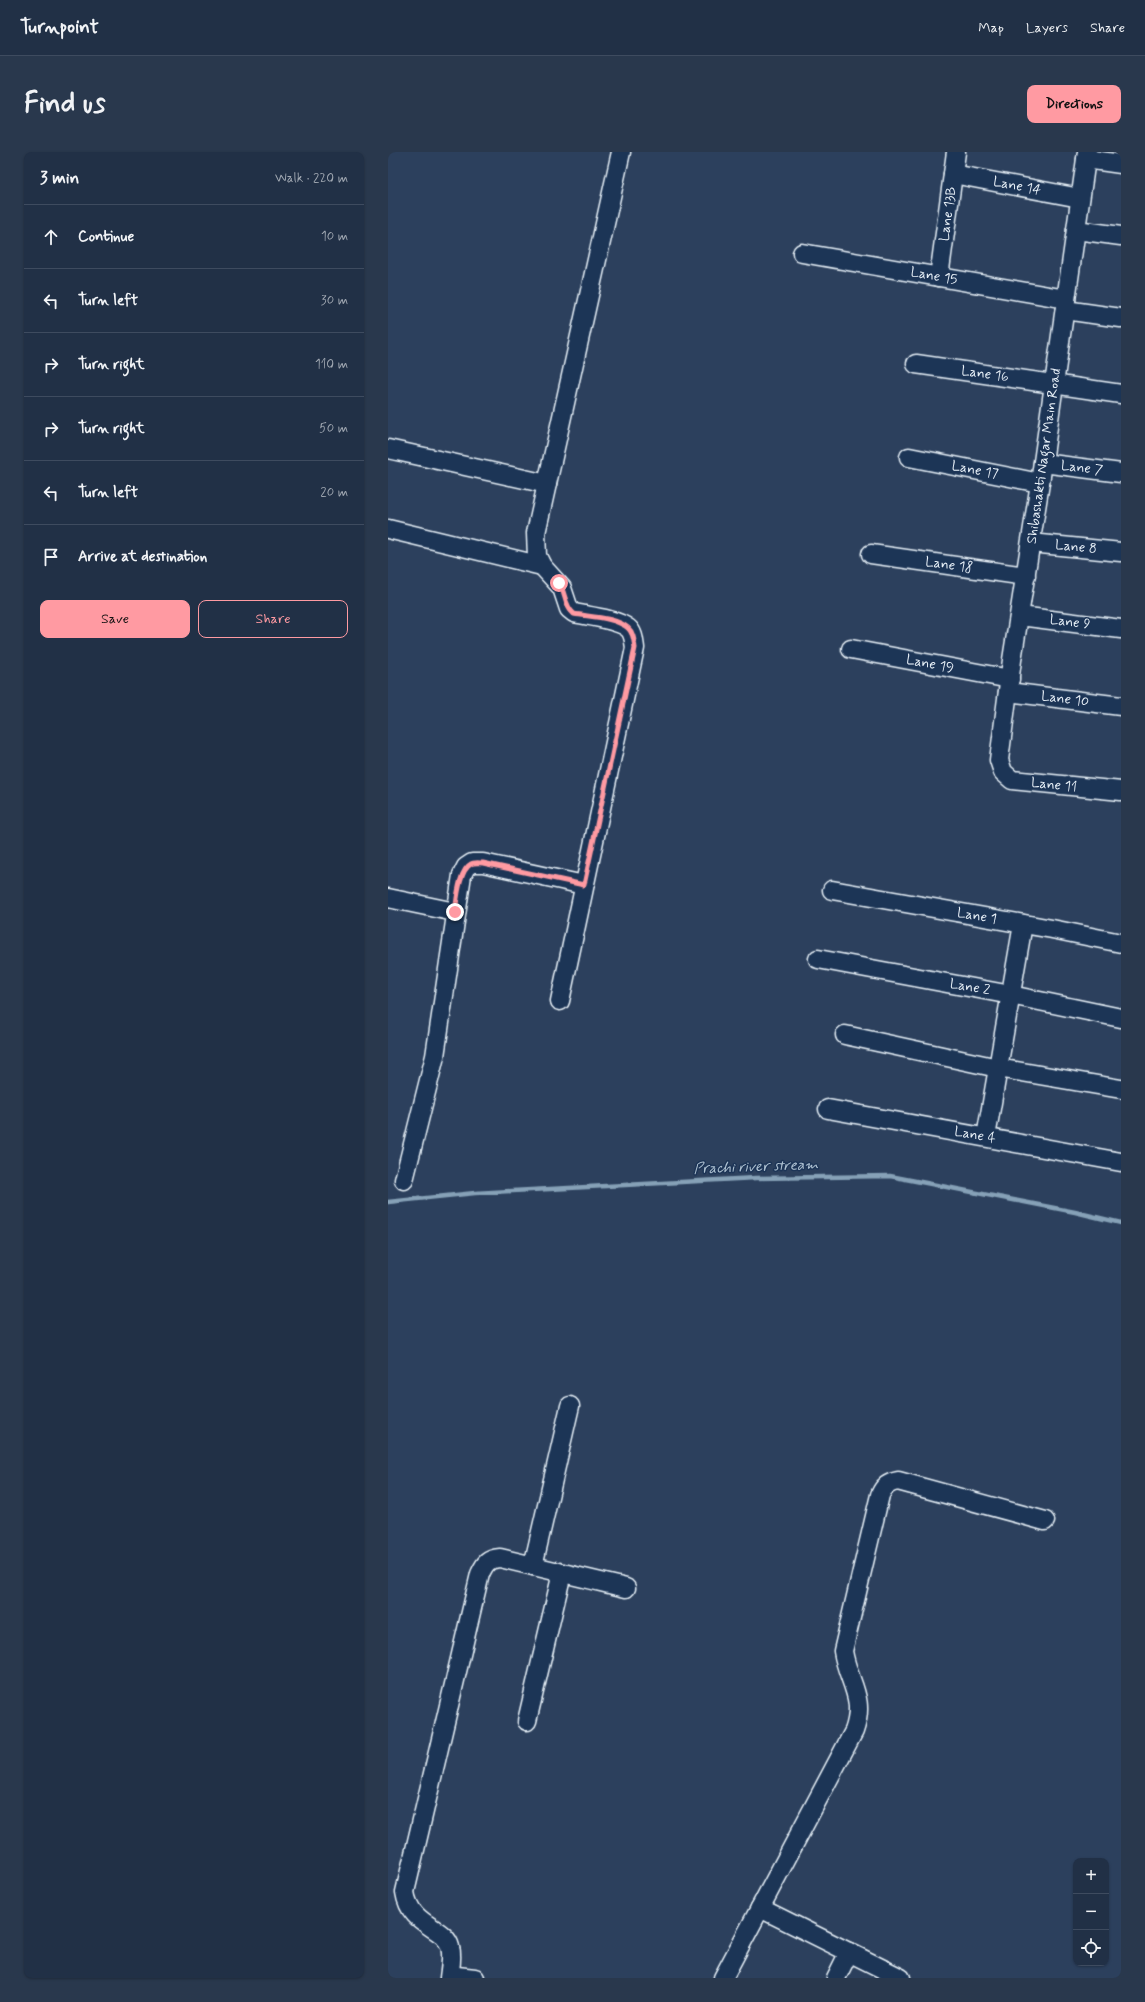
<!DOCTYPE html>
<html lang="en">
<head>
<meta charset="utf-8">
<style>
	:root { --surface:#213046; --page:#29384d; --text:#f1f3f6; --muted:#a2a9b3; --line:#3e4b5f; --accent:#ff9aa2 }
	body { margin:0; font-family:Mynerve,sans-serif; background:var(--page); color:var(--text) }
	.controls { position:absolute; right:12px; bottom:12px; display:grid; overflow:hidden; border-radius:8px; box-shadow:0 1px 3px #0004 }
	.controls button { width:36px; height:36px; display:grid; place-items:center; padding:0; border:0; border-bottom:1px solid var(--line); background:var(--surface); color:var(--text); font:20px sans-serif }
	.stop { position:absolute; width:12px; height:12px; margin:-9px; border:3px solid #ff9aa2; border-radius:50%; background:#fff }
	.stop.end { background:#ff9aa2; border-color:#fff; box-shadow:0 1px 4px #0008 }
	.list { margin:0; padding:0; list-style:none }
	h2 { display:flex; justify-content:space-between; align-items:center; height:52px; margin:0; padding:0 16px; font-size:17px }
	h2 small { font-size:13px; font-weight:400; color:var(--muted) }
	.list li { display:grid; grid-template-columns:26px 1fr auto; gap:12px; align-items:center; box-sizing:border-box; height:64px; padding:0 16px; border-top:1px solid var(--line) }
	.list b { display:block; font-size:15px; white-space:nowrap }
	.list em { font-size:13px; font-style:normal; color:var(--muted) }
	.actions { display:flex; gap:8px; padding:12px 16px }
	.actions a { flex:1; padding:9px 0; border:1px solid var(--accent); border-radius:8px; text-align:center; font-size:14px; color:var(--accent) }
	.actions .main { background:var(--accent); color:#111 }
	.icon { flex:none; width:22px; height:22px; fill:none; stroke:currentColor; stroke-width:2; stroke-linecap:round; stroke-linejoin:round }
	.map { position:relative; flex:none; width:733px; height:1826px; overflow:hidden; border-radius:8px }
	header { display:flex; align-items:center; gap:24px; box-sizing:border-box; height:56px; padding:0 20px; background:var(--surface); border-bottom:1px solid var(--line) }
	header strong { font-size:19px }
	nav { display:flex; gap:22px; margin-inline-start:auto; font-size:14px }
	.intro { display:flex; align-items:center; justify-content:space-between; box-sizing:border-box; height:96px; padding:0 24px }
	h1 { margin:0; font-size:28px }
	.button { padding:10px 18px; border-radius:8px; background:var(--accent); color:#111; font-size:14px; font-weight:700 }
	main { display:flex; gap:24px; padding:0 24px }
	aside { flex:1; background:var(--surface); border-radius:8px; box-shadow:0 1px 3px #0004 }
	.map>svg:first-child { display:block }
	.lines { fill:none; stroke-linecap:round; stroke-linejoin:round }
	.stream { stroke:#86a1b7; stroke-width:4.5 }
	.minor-casing { stroke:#e8f1f8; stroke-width:21 }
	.minor { stroke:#1d3557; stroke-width:18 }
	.route { stroke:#ff9aa2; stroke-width:5 }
	.labels { text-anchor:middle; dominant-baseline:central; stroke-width:3; stroke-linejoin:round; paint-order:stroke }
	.street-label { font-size:14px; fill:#e8f1f8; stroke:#1d3557 }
	.water-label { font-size:15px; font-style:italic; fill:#afc2d2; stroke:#1d3557 }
</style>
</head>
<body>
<header>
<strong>Turnpoint</strong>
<nav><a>Map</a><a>Layers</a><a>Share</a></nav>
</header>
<div class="intro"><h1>Find us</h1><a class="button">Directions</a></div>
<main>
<aside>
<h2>3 min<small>Walk · 220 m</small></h2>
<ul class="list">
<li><svg class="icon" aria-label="ahead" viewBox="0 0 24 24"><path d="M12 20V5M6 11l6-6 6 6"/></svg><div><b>Continue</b></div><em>10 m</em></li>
<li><svg class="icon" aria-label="left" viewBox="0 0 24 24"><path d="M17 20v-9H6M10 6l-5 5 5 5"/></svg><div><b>Turn left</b></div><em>30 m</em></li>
<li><svg class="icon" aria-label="right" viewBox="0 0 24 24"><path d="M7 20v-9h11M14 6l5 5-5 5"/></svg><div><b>Turn right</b></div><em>110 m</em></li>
<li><svg class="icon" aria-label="right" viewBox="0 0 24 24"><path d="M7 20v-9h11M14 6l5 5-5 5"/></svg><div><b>Turn right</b></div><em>50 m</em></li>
<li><svg class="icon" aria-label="left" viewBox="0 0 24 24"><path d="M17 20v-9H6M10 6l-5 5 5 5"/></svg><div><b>Turn left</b></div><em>20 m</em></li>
<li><svg class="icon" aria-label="arrive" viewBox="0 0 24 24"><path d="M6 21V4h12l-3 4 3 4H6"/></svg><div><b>Arrive at destination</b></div></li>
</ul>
<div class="actions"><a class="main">Save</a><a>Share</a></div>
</aside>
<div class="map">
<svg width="733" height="1826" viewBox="0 0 733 1826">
	<rect width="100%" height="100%" fill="#2c405d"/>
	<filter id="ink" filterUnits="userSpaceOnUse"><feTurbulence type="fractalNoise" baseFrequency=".025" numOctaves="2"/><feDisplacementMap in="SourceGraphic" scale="8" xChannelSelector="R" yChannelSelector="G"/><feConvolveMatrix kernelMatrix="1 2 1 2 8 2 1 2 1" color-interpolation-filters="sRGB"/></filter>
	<g filter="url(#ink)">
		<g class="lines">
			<!-- stream -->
			<polyline class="stream" points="0,1050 87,1041 368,1026 502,1024 687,1060 733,1071"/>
			<defs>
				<g id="minor">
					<polyline points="699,0 652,331 624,508 611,608 615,620 624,628 733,639"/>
					<polyline points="698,7 733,12"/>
					<polyline points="565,22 692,46"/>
					<polyline points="688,78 733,84"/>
					<polyline points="414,101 678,147"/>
					<polyline points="551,125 568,0"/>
					<polyline points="677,158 733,166"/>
					<polyline points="528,212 733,242"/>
					<polyline points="0,297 159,332"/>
					<polyline points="521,305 652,331"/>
					<polyline points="655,311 733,321"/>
					<polyline points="0,377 154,414"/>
					<polyline points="643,391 733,400"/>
					<polyline points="483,402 638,424"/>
					<polyline points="632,464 733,477"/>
					<polyline points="463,497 622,527"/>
					<polyline points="620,540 733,554"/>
					<polyline points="444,738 664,777 733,791"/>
					<polyline points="0,746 67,760"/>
					<polyline points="430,807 623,843 733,866"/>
					<path d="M 172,849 L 247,496 C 246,490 246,481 240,476 C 229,467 200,464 186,461 L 181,457 L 174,436 L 154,414 L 149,404 L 148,381 L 233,0"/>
					<polyline points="457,883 610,916 733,937"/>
					<polyline points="440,957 733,1010"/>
					<polyline points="598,985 635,772"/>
					<polyline points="16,1028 47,904 74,723 78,715 84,711 95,711 196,733"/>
					<polyline points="145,1414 182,1254"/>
					<polyline points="139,1569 174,1421"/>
					<polyline points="372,1756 513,1826"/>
					<path d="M 61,1826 C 62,1816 65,1805 62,1795 C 57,1774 22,1775 17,1740 L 92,1422 C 97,1411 100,1407 112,1406 L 238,1436"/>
					<polyline points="64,1826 69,1824 87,1826"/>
					<path d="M 335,1826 L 466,1579 C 478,1545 460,1531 455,1499 L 492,1343 C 496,1334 500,1331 510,1329 L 657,1369"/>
					<polyline points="448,1826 461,1800"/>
				</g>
			</defs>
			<!-- minor casing -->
			<use href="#minor" class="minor-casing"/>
			<!-- minor -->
			<use href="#minor" class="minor"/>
		</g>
	</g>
	<g class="lines" filter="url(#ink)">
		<!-- route -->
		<path class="route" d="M 67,760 C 69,748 71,718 83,712 C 86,710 91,711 95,711 L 196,733 L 247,496 C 246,490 246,481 240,476 C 227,465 202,465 186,462 C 176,454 178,441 171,431"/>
	</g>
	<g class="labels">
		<!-- street labels -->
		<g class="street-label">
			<text transform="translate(629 34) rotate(11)">Lane 14</text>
			<text transform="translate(560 62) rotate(-82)">Lane 13B</text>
			<text transform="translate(546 124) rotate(10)">Lane 15</text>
			<text transform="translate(597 222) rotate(8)">Lane 16</text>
			<text transform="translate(656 304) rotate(-82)">Shibashakti Nagar Main Road</text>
			<text transform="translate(694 316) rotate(7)">Lane 7</text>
			<text transform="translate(587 318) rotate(11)">Lane 17</text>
			<text transform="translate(688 395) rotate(6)">Lane 8</text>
			<text transform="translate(561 413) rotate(8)">Lane 18</text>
			<text transform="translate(682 470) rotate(7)">Lane 9</text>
			<text transform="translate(542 512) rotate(11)">Lane 19</text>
			<text transform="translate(677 547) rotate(7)">Lane 10</text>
			<text transform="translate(666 633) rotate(6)">Lane 11</text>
			<text transform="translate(589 764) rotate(10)">Lane 1</text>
			<text transform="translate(582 835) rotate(10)">Lane 2</text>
			<text transform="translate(587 983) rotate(10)">Lane 4</text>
		</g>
		<!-- water labels -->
		<g class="water-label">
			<text transform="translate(368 1015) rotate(-2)">Prachi river stream</text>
		</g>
	</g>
</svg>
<div class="controls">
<button>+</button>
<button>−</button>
<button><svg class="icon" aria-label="locate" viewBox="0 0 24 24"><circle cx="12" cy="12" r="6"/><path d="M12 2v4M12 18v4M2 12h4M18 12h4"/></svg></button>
</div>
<div class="stop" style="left:171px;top:431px"></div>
<div class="stop end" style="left:67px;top:760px"></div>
</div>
</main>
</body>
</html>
